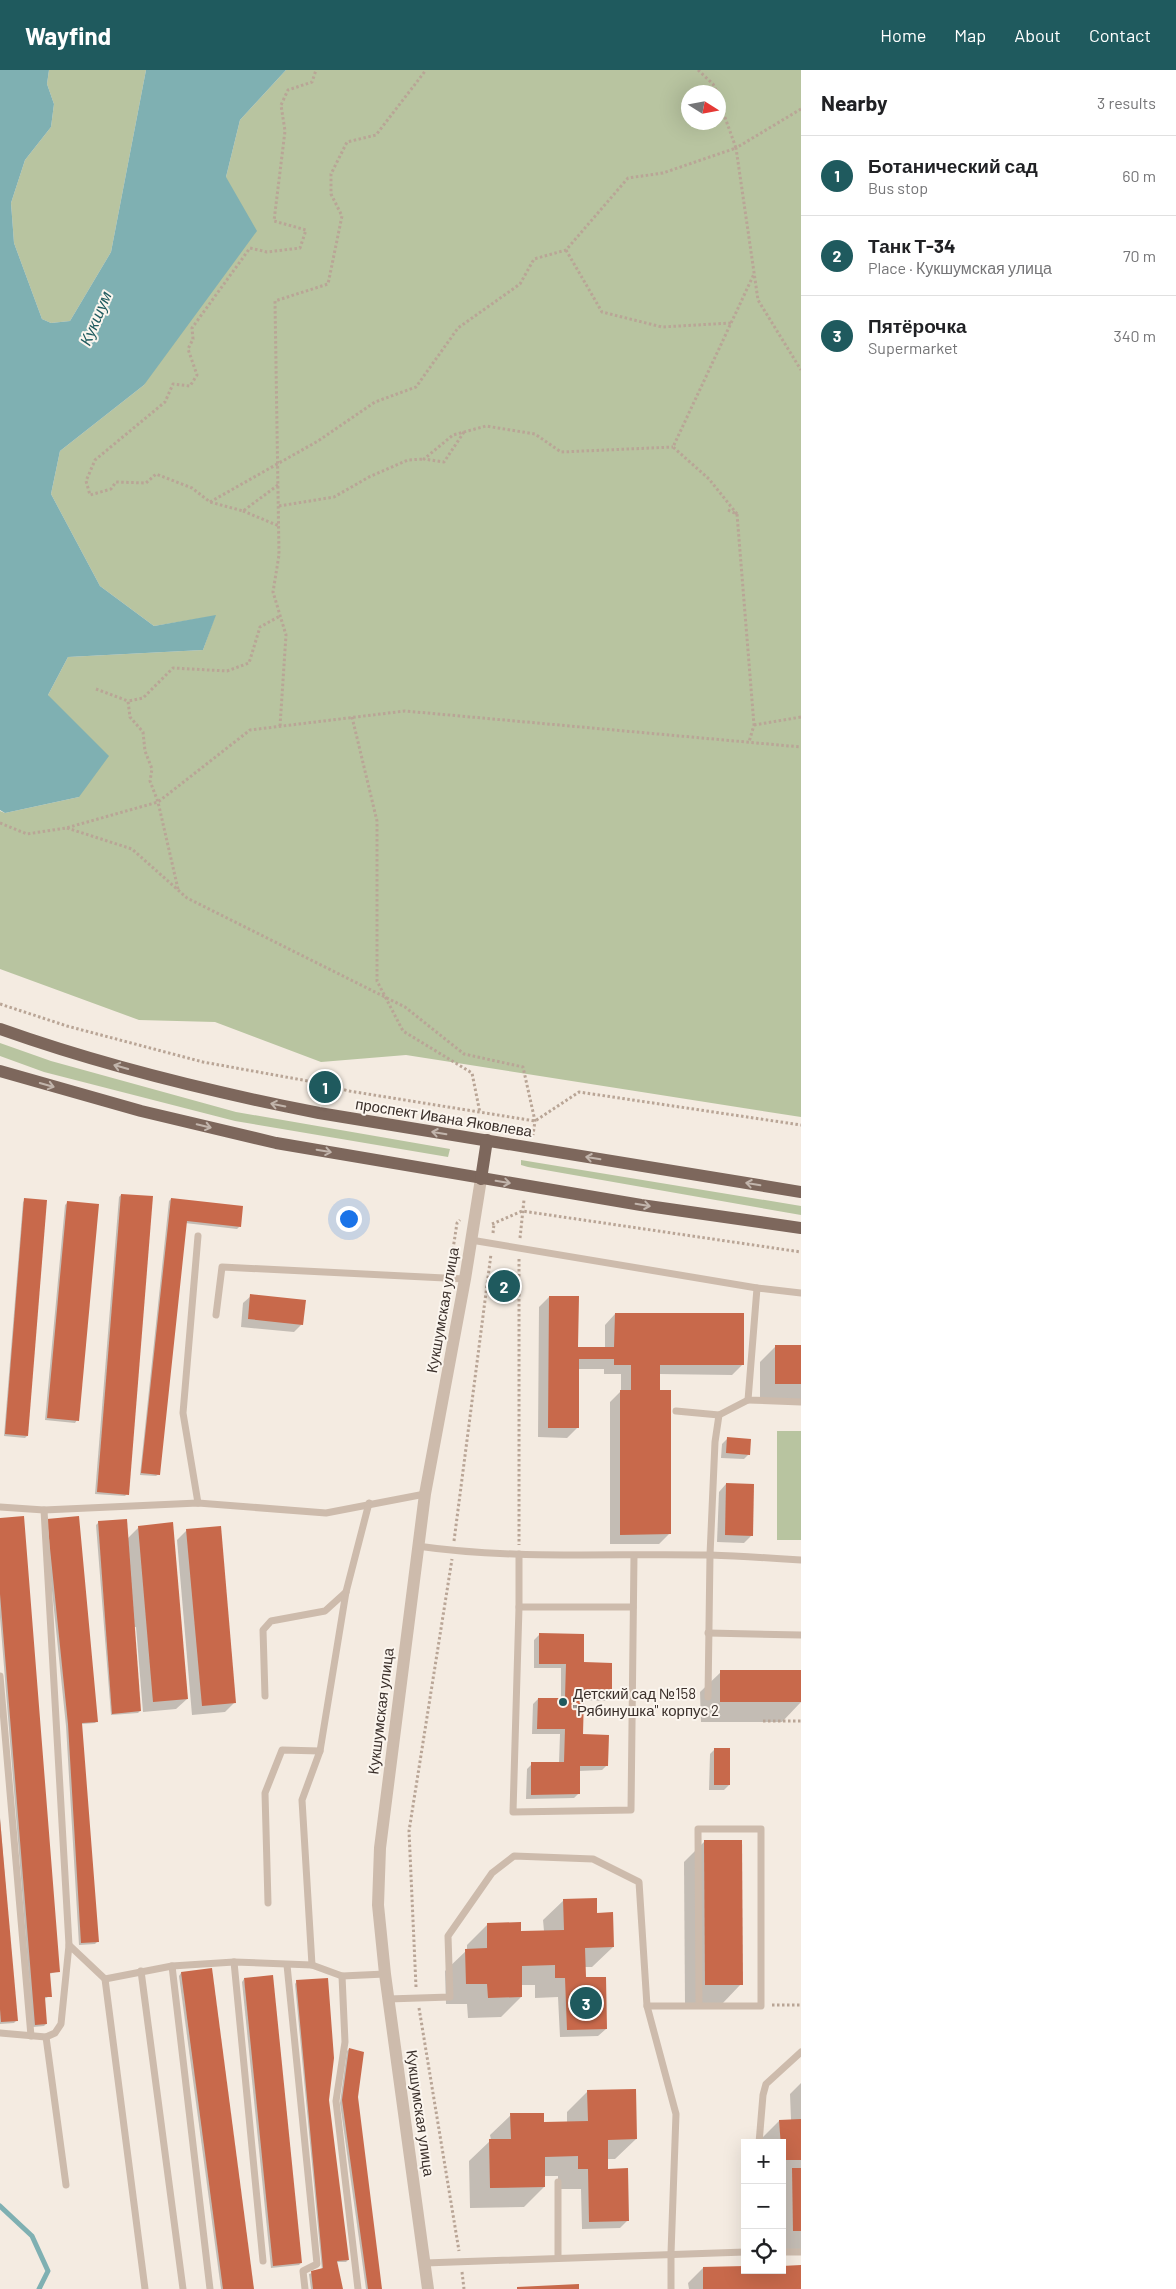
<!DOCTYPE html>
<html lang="en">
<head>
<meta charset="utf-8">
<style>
	:root { --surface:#fff; --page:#f2f2f2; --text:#202124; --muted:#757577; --line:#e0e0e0; --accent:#1f5a5e }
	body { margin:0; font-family:Barlow,sans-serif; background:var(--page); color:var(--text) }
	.controls { position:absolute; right:15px; bottom:15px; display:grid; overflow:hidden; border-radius:0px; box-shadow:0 5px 20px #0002 }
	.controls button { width:45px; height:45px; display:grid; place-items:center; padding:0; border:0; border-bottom:1px solid var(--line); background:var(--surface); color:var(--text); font:25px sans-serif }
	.compass { position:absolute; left:681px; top:15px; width:45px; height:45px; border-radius:50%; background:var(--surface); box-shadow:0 5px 20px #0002; rotate:101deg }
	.you { position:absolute; left:348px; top:1148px; width:18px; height:18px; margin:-12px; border:4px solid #fff; border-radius:50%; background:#1a73e8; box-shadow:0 0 0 8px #1a73e833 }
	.badge { display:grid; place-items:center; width:32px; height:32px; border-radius:50%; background:var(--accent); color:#fff; font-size:16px; font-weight:700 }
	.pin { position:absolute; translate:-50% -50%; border:2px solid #fff; box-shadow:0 1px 5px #0006 }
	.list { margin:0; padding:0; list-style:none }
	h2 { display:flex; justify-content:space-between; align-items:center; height:65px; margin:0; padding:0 20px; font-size:21px }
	h2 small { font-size:16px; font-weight:400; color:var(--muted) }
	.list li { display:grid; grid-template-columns:32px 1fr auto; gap:15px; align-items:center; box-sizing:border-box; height:80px; padding:0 20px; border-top:1px solid var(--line) }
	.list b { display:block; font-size:19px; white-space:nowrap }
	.list p { margin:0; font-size:16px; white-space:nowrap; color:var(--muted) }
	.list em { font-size:16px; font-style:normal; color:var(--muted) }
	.icon { flex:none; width:28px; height:28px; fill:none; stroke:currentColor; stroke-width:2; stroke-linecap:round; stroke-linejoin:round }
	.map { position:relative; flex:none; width:801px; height:2219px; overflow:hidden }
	header { display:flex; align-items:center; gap:30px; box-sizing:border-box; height:70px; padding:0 25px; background:var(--accent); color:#fff }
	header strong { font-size:24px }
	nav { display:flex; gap:28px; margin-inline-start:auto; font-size:18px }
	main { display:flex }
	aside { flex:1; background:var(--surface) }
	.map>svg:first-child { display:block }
	.green { fill:#b8c4a0; fill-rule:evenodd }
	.water { fill:#7fb0b2 }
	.shadow { fill:#0003 }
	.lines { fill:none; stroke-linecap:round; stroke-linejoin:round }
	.stream { stroke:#7fb0b2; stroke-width:5 }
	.building { fill:#c8694b }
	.path { stroke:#b9a596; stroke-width:3; stroke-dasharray:2.5 2.5; stroke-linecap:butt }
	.service { stroke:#cdbbac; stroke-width:7 }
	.tertiary { stroke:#cdbbac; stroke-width:12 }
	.primary { stroke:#7d675c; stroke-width:12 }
	.oneway { stroke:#c2b5ac }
	.poi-dot { fill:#1f5a5e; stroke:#fbf5ee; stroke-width:2 }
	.labels { text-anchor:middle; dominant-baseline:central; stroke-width:4; stroke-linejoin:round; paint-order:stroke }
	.street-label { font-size:15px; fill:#3b302b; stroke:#fbf5ee }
	.poi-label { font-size:15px; fill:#3b302b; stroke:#fbf5ee; text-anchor:start }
	.water-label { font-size:16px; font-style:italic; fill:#1f5a5e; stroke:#fbf5ee }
</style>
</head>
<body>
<header>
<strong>Wayfind</strong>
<nav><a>Home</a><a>Map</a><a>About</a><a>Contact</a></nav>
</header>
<main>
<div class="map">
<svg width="801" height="2219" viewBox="0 0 801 2219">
	<rect width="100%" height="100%" fill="#f4ebe1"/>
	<!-- green -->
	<g class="green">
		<polygon points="49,0 146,0 111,182 70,251 51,253 42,249 14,173 11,133 25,90 51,57 54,34 47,14"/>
		<path d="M 286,0 L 801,0 L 801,1047 L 406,985 L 321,992 L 215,952 L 139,950 L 0,899 L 0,741 L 5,743 L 79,727 L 48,625 L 68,587 L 203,580 L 215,546 L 154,556 L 100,516 L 51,424 L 60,381 L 144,315 L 226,107 L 240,50 ZM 688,22 L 718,22 L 718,52 L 688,52 Z"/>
		<polygon points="0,973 51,991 236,1042 450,1079 448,1087 235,1051 44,1002 0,986"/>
		<polygon points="521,1090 801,1136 801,1145 528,1097 521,1095"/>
		<rect x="777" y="1361" width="24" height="109"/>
	</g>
	<!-- water -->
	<polygon class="water" points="0,0 49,0 47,14 54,34 51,57 25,90 11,133 14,173 42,249 51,253 70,251 111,182 146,0 286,0 240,50 226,107 257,161 144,315 60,381 51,424 100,516 154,556 216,545 203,580 68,587 48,625 109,686 79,727 5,743 0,740"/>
	<!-- shadow -->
	<g class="shadow">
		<polygon points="121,1125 127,1424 125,1426 95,1424 119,1127"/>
		<polygon points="171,1129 240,1156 237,1159 185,1153 159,1404 156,1406 140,1405 169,1131"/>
		<polygon points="25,1130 27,1366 25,1368 4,1366 23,1132"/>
		<polygon points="67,1133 77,1350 75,1353 45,1350 65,1135"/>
		<polygon points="251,1226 302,1254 294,1262 241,1257 243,1233"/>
		<polygon points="549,1227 577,1278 605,1278 605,1255 615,1244 743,1294 732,1305 659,1304 669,1464 659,1474 610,1474 610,1332 621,1321 621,1304 604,1304 604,1299 578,1299 578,1357 567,1368 538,1367 539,1237"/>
		<polygon points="775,1277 801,1277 801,1329 760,1329 760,1292"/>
		<polygon points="727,1369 749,1384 744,1389 721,1388 722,1374"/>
		<polygon points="726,1414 752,1465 744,1473 717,1472 719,1422"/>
		<polygon points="0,1450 59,1901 49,1904 50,1926 44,1929 46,1954 44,1956 33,1957 0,1547"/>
		<polygon points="99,1452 127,1469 139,1457 187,1629 176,1639 143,1642 136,1557 134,1557 140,1641 138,1643 111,1645 96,1455"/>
		<polygon points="45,1453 97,1651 95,1653 81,1654 97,1872 95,1874 79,1875 66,1656"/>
		<polygon points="187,1460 235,1632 225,1642 192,1645 177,1470"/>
		<polygon points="539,1565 582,1594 611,1626 606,1631 582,1630 582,1665 607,1695 602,1700 579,1701 579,1723 574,1728 526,1729 527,1699 532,1694 559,1693 560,1664 532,1664 533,1634 538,1629 561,1629 561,1598 534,1598 534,1570"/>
		<polygon points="721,1602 801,1602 801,1632 782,1652 701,1652 700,1622"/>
		<polygon points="715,1679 729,1715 724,1720 709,1720 710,1684"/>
		<polygon points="0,1747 16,1951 14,1953 0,1954"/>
		<polygon points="705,1771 741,1914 721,1935 685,1935 684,1792"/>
		<polygon points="564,1830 596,1844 613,1877 592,1897 584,1897 584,1908 606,1959 598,1966 560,1967 558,1927 535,1928 535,1915 521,1915 521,1927 501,1947 468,1948 467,1934 446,1934 445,1901 467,1880 467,1875 487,1855 520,1862 544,1861 543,1850"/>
		<polygon points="211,1900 253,2219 221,2219 179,1906 181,1903"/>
		<polygon points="244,1909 301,2193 299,2195 271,2198 242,1912"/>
		<polygon points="297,1911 328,2030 348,2190 346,2192 336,2192 341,2219 311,2219 309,2204 322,2200 295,1914"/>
		<polygon points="349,1979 356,2027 381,2219 366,2219 340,2033 347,1981"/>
		<polygon points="801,2013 801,2180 782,2181 782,2073 759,2071 779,2051 791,2050 790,2024"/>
		<polygon points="588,2021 636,2069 615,2089 607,2089 605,2100 628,2150 620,2158 582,2159 581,2119 558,2119 558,2106 544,2106 544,2117 524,2137 470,2138 469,2091 491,2070 490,2065 511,2045 543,2053 567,2053 567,2042"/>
		<polygon points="801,2196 801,2219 689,2219 688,2213 703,2198 782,2200"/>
	</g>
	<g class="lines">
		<!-- stream -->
		<polyline class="stream" points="0,2136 32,2166 48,2201 39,2219"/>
	</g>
	<!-- building -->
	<g class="building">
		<polygon points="121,1124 153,1126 129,1425 97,1422"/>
		<polygon points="24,1128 47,1130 28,1366 5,1364"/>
		<polygon points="171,1128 243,1136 241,1157 187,1151 160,1405 141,1403"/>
		<polygon points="67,1131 99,1134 79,1351 47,1348"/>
		<polygon points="250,1224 306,1230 303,1255 248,1249"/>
		<polygon points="549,1226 579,1226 578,1277 614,1277 615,1243 744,1243 744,1295 660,1295 660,1320 671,1320 671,1464 620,1465 620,1320 631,1320 631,1295 614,1295 614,1289 579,1289 579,1358 548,1358"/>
		<rect x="775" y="1275" width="26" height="39"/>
		<polygon points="727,1367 751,1369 750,1385 726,1383"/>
		<polygon points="726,1413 754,1414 753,1466 725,1465"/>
		<polygon points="24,1446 60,1902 50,1903 52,1927 45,1927 47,1954 35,1955 0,1524 0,1448"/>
		<polygon points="79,1446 98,1652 82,1653 99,1872 81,1873 68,1654 47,1449"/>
		<polygon points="127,1449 141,1641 112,1644 98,1451"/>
		<polygon points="173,1452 188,1629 153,1632 138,1456"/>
		<polygon points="221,1456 236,1633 202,1636 186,1459"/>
		<polygon points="539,1563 584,1564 584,1592 612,1593 612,1626 584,1626 583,1664 609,1665 608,1696 580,1696 580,1724 531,1725 531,1692 564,1692 565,1659 537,1659 538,1628 565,1628 566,1594 539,1594"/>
		<rect x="720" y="1600" width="81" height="32"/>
		<rect x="714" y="1678" width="16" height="37"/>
		<polygon points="0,1749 18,1951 1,1952 0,1939"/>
		<polygon points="704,1770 742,1770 743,1915 705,1915"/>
		<polygon points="597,1828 597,1843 613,1842 614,1877 585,1878 586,1907 606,1907 607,1959 567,1960 565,1908 555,1908 555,1895 522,1896 522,1927 488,1928 487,1914 466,1914 465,1879 487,1878 487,1853 521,1852 521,1861 564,1860 563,1829"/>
		<polygon points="212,1898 254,2219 223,2219 181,1902"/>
		<polygon points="273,1905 302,2193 273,2196 244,1908"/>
		<polygon points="328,1908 334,1988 329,2030 349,2190 337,2191 343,2219 313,2219 311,2201 323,2198 296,1910"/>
		<polygon points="349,1978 364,1982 358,2027 382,2219 368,2219 342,2030"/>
		<polygon points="636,2019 637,2069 608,2070 608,2099 628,2098 629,2151 589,2152 588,2099 578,2099 578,2086 545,2087 545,2117 490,2118 489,2069 511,2069 510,2043 544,2043 544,2052 588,2051 587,2020"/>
		<polygon points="801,2049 801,2090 782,2090 779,2050"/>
		<polygon points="792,2098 801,2098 801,2161 793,2161"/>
		<polygon points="801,2195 801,2219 703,2219 703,2197 745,2196 745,2200 782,2200 782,2196"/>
		<polygon points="579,2214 579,2219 517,2219 517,2217"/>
	</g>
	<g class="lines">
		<!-- path -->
		<g class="path">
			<polyline points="698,0 713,14 717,22"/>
			<polyline points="801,39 736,78 758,230 801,300"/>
			<polyline points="566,180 602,242 662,257 731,253"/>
			<polyline points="464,362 444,392 424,389 453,365 486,356 535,364 561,382 673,377"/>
			<polyline points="278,415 243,441 210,432 192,418 156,404 146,413 116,412 111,419 90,425 86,411 95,390 165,332 173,314 190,316 197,305 188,279 193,269 192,258 250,178 267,182 300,178 306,160 274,151 285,61 281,35 288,20 312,12 316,0"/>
			<polyline points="210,432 318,371 375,332 416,317 458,258 520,214 534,189 566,180 628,108 663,103 736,78 718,28"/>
			<polyline points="279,436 334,427 369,407 408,390 424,389"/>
			<polyline points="728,440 737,444 754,655 749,672"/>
			<polyline points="243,441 279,456"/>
			<polyline points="737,444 709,409 673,377 754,204"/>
			<polyline points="96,619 128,631"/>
			<polyline points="352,647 377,751 377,911 403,961 472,1003 480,1043"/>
			<polyline points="754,655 801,647"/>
			<polyline points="280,656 286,565 273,522 279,485 275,231 328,214 342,146 331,124 331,104 347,72 376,65 426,0"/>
			<polyline points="0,753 27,764 66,758 158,732 250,660 405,641 801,677"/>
			<polyline points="67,758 132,779 187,828 405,937 464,984 523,997 535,1051 533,1065"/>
			<polyline points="178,819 158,732 150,711 152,699 145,681 143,662 130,647 128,631 143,628 173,598 227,601 249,593 260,557 280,546"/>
			<polyline points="0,934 67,956 203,992 308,1011 349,1021 535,1051 579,1022 801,1055"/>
			<polyline points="492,1154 522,1141 801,1182"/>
			<polyline points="493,1163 494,1154"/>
			<polyline points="520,1168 524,1130"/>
			<polyline points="519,1189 519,1475"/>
			<polyline points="450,1199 457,1153 460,1150"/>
			<polyline points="454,1471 491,1184"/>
			<polyline points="763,1651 801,1651"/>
			<polyline points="416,1917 409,1761 452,1489"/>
			<polyline points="772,1935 801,1935"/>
			<polyline points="419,1938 459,2181"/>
			<polyline points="462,2202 464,2219"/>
		</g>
		<!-- service -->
		<g class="service">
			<polyline points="471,1170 757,1218 801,1223"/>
			<polyline points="757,1218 748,1330 801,1332"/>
			<polyline points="216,1245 222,1197 465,1209"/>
			<polyline points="676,1341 719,1345"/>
			<polyline points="198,1433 183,1343 198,1166"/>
			<polyline points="0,1437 44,1440 198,1433 326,1443 425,1424"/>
			<polyline points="44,1440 69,1875"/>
			<path d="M 417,1476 C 514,1490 613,1483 710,1485 C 740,1486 771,1488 801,1490"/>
			<polyline points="519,1484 519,1537 633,1537"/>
			<polyline points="519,1537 513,1742 631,1740 634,1486"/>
			<polyline points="708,1563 801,1565"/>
			<polyline points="0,1606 31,1966"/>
			<polyline points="265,1626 263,1560 271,1551 325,1541 346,1522"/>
			<polyline points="708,1627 710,1485 715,1372 719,1345 748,1330"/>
			<polyline points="268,1833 265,1723 282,1680 320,1681"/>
			<polyline points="234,1892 263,2191"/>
			<polyline points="287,1895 317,2194 303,2201 305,2219"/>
			<polyline points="312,1895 302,1730 320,1681 346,1522 369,1433"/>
			<polyline points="172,1896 210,2219"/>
			<polyline points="141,1901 183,2219"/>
			<polyline points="342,1906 345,1972 336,2031 358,2219"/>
			<polyline points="105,1909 145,2219"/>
			<polyline points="388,1929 450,1927 448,1866 492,1803 514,1786 593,1789 639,1812 647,1936 676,2044 671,2183 671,2219"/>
			<polyline points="647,1936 761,1936 761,1759 698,1759 699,1936"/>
			<polyline points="0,1963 46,1967 55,1963 61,1954 69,1875 105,1909 172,1896 234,1892 312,1895 342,1906 385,1904"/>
			<polyline points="46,1967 66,2115"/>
			<polyline points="759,2073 763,2025 766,2014 801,1982"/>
			<polyline points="558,2112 558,2188"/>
			<polyline points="782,2182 801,2182"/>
			<polyline points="425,2193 745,2182"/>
		</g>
		<!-- tertiary -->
		<polyline class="tertiary" points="428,2219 385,1904 378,1835 380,1778 425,1424 465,1209 481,1109"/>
		<!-- primary -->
		<g class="primary">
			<path d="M 0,959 C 104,996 211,1022 319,1043 L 801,1122"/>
			<polyline points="0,1001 141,1041 276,1073 641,1135 801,1158"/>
			<polyline points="481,1109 487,1070"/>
		</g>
	</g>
	<!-- one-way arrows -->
	<defs><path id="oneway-shaft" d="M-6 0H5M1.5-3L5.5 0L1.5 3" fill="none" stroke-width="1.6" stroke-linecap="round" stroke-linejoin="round" transform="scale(1.25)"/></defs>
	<g class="oneway">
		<use href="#oneway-shaft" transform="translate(121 997) rotate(-164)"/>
		<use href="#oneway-shaft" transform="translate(47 1015) rotate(16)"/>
		<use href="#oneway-shaft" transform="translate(278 1035) rotate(-169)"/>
		<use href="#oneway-shaft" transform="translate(204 1056) rotate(13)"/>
		<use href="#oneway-shaft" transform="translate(439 1063) rotate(-171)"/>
		<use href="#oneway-shaft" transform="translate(324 1081) rotate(10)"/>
		<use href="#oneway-shaft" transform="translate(593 1088) rotate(-171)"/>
		<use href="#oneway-shaft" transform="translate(503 1112) rotate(9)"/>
		<use href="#oneway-shaft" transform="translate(753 1114) rotate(-171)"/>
		<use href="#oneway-shaft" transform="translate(643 1135) rotate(9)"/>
	</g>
	<!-- markers -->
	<circle class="poi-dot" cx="563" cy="1632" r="5"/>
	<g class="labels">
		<!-- street labels -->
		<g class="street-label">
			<text transform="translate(444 1047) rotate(9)">проспект Ивана Яковлева</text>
			<text transform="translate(442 1240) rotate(-80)">Кукшумская улица</text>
			<text transform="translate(380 1641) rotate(-83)">Кукшумская улица</text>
			<text transform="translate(421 2043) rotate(82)">Кукшумская улица</text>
		</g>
		<!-- poi labels -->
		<g class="poi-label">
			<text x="573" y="1623">Детский сад №158<tspan x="573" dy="17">"Рябинушка" корпус 2</tspan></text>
		</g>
		<!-- water labels -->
		<g class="water-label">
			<text transform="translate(95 248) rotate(-67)">Кукшум</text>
		</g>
	</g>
</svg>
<div class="controls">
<button>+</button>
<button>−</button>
<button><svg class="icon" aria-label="locate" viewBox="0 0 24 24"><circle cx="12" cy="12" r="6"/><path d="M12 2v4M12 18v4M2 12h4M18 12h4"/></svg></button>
</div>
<svg class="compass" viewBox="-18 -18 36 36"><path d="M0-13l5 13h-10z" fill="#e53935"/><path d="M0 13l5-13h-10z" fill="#757577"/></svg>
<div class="you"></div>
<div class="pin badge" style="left:325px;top:1017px">1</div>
<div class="pin badge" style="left:504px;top:1216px">2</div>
<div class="pin badge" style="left:586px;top:1933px">3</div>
</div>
<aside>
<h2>Nearby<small>3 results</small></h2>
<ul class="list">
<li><span class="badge">1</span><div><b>Ботанический сад</b><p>Bus stop</p></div><em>60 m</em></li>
<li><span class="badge">2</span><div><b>Танк Т-34</b><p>Place · Кукшумская улица</p></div><em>70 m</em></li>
<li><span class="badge">3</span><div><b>Пятёрочка</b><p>Supermarket</p></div><em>340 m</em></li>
</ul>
</aside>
</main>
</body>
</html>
